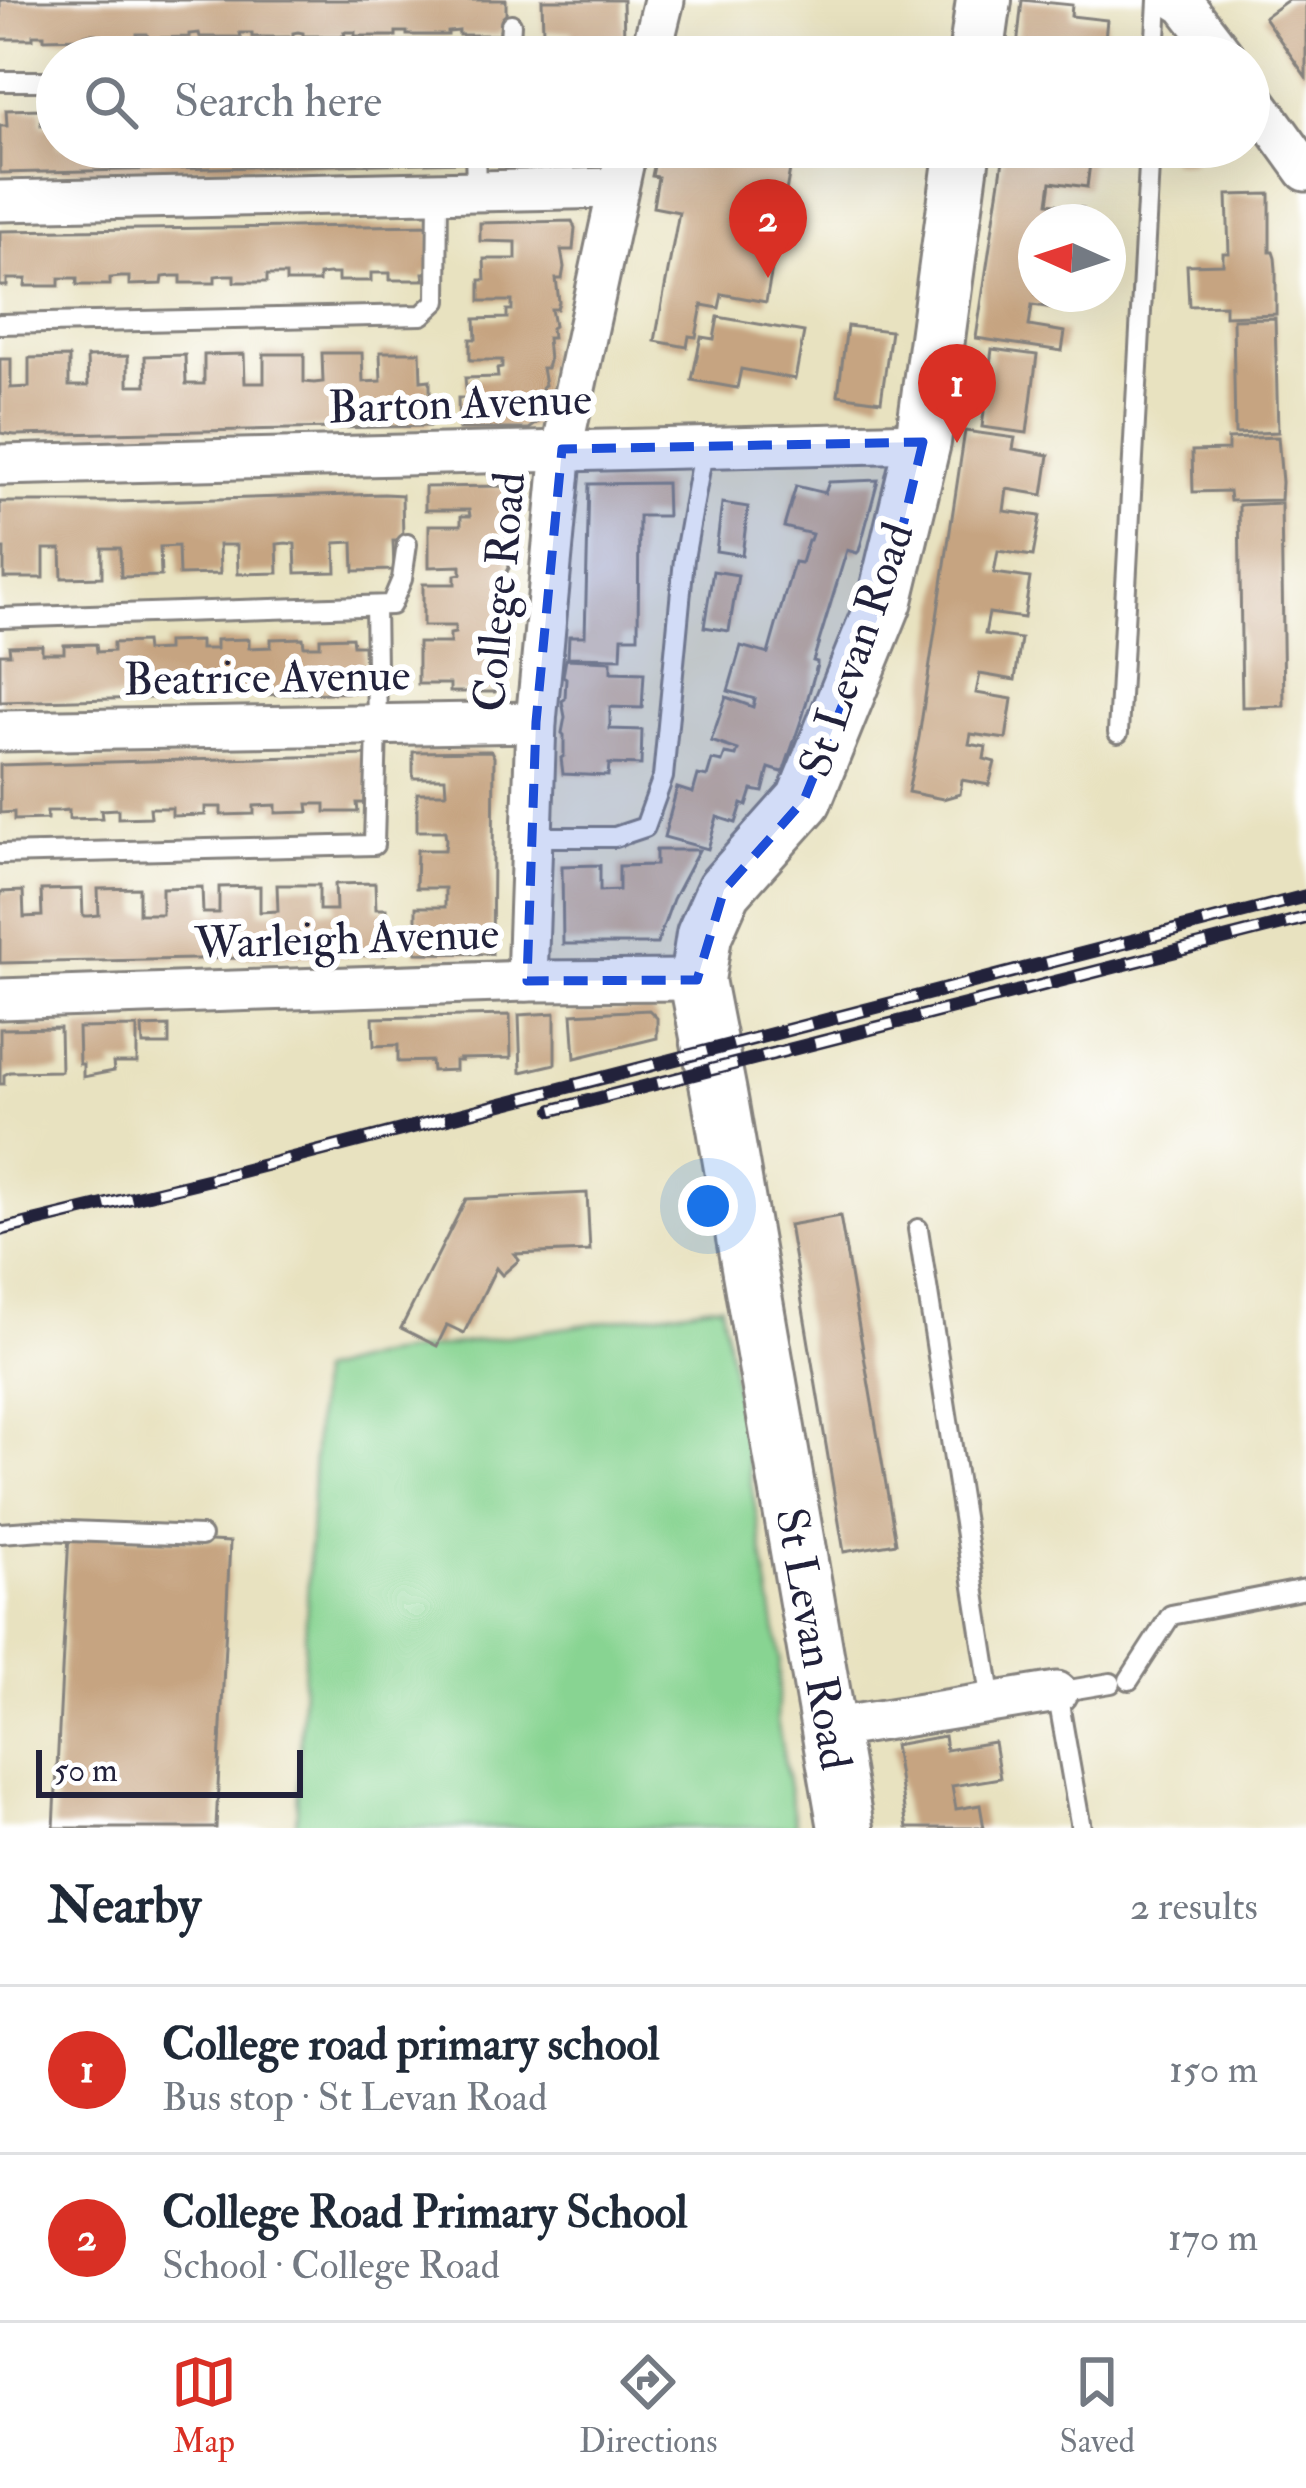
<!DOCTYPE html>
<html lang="en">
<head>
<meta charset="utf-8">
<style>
	:root { --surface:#fff; --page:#f2f2f3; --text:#1f2937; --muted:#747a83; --line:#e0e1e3; --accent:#d93025 }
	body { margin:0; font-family:"IM FELL Double Pica",serif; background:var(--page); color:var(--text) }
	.compass { position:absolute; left:1018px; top:204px; width:108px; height:108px; border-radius:50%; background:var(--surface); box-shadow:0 12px 48px #0002; rotate:273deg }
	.scale { position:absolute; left:36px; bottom:30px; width:267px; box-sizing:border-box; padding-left:12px; border:6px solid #22223b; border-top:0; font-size:33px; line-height:42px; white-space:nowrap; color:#22223b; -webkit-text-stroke:9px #fff; paint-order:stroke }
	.you { position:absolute; left:708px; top:1206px; width:42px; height:42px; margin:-30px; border:9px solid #fff; border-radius:50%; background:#1a73e8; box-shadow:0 0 0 18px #1a73e833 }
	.badge { display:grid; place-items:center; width:78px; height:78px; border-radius:50%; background:var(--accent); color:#fff; font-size:39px; font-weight:700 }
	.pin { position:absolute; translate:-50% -99px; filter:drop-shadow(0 3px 6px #0008) }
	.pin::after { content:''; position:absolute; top:63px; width:42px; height:36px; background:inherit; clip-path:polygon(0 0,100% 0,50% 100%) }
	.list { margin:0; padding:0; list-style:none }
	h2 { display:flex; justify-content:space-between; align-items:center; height:156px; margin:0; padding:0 48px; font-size:51px }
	h2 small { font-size:39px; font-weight:400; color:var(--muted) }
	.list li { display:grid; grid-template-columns:78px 1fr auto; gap:36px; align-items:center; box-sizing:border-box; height:168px; padding:0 48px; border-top:3px solid var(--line) }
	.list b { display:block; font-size:45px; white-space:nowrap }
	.list p { margin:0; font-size:39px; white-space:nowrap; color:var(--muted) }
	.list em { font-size:39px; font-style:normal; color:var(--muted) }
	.icon { flex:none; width:66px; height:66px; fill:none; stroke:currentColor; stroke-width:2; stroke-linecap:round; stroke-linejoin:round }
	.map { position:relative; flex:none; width:1306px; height:1828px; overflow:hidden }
	.search { position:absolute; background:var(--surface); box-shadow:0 12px 48px #0002; left:36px; right:36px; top:36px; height:132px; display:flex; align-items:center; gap:30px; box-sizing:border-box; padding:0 42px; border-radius:66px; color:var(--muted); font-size:45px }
	.sheet { height:492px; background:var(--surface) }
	nav { display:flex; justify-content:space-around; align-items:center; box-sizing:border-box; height:168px; border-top:3px solid var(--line); background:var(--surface); font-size:33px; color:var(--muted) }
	nav a { display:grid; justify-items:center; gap:6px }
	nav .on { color:var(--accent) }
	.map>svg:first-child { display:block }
	.green { fill:#88d492; stroke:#557b66; stroke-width:3 }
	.building { fill:#c6a481 }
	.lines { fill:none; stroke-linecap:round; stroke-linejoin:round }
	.lane-casing { stroke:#85827e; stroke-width:24 }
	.street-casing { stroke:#85827e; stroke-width:45 }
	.secondary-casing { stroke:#85827e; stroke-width:60 }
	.lane { stroke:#fff; stroke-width:18 }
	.street { stroke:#fff; stroke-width:39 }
	.secondary { stroke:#fff; stroke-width:54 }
	.rail-casing { stroke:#22223b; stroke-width:14 }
	.rail { stroke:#fff; stroke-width:9; stroke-dasharray:27; stroke-linecap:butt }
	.marked { fill:#1d4ed8; fill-opacity:0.2; stroke:#1d4ed8; stroke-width:9; stroke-dasharray:24 15; stroke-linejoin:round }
	.labels { text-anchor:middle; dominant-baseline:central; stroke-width:12; stroke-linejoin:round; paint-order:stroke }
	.street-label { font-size:45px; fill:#22223b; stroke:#fff }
</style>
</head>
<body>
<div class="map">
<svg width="1306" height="1828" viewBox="0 0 1306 1828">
	<rect width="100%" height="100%" fill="#fff"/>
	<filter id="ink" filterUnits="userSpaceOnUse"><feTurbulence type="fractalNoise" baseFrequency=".00833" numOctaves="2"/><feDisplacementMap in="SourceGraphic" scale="24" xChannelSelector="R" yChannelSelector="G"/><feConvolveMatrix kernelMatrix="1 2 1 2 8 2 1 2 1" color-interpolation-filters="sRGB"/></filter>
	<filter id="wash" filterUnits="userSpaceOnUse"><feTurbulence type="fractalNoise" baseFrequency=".004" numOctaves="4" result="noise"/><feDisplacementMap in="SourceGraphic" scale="48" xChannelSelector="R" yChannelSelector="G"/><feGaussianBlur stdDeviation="2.7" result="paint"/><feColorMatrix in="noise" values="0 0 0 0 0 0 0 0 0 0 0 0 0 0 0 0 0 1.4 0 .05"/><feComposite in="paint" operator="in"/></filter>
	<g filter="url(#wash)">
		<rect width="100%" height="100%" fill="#e8e2c0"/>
		<!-- green -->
		<polygon class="green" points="721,1304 780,1656 777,1720 796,1828 296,1828 318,1372 378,1356"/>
		<g id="blocks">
			<!-- building -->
			<g class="building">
				<polygon points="0,0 506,0 506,31 500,31 500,35 459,35 459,31 448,32 448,35 407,35 407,32 396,32 396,36 355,36 355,32 344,32 345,36 303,36 303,33 298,32 293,33 293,37 252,37 252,33 240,33 241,37 200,37 199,33 189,34 189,37 148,38 147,34 137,34 137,38 95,38 96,34 89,34 85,35 85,38 44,39 44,35 33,35 33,39 0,39"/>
				<polygon points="542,0 623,0 624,40 618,41 621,57 541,57 540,50 573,50 573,42 572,31 543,32"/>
				<polygon points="1022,0 1072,5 1071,16 1107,20 1103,57 1016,57"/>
				<polygon points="1288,0 1306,0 1306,77 1264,17"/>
				<polygon points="41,109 41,125 57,124 57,147 467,147 468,162 0,173 0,126 7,126 6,110"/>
				<polygon points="517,147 594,147 594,152 587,163 517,164"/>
				<polygon points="658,147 794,147 766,302 722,294 719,308 702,305 696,337 689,336 687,347 655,341 679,212 653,207 658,177 652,176"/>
				<polygon points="1005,147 1092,147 1087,187 1051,182 1048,203 1083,208 1081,222 1036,222 1036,294 1071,294 1068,310 1032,305 1029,326 1065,332 1062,351 976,338"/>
				<polygon points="1172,147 1192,147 1192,163 1171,162"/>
				<polygon points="1270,194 1270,252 1273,252 1275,258 1276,269 1276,314 1225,316 1225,305 1189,306 1187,265 1223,264 1223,253 1229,253 1227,195"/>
				<polygon points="572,221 575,228 573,250 561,250 564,267 562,279 556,279 559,302 557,309 551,309 554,326 551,328 552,338 547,338 549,361 547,368 542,368 545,385 542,387 543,397 539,397 539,422 529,429 459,429 458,398 467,398 465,378 498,377 497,369 502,368 502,360 470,360 470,339 476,339 475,319 507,318 507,310 512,310 512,301 480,301 480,280 485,280 484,259 516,259 516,242 480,241 480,223"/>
				<polygon points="432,225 433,273 423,273 424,280 390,280 390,273 371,273 371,281 338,281 338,274 329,274 319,275 319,282 286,282 286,275 267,275 267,282 234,282 234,275 225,275 215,276 215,283 181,283 181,276 172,276 163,277 162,284 129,285 129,277 121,277 110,278 110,285 77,285 77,278 59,278 59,286 25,286 26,279 7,279 7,286 0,286 0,231"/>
				<polygon points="718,317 804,332 795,379 741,369 737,388 692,380 701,337 714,339"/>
				<polygon points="1275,318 1278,432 1235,434 1233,319"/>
				<polygon points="847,326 891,331 881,401 838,395"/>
				<polygon points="992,349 1037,355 1027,433 982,427"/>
				<polygon points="380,352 420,352 421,381 430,380 430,426 15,435 0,433 0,359 11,359 11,388 29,387 29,358 69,357 69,386 88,386 87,357 128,356 128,385 146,385 145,356 185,355 186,384 204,384 204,355 244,354 245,383 264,383 264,354 304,354 304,382 314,383 323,382 322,353 362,353 363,382 381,381"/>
				<polygon points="965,431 1015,438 1013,449 1049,455 1043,495 1007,489 1004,511 1040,516 1033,556 998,551 994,573 1030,578 1024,618 989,613 985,634 1021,639 1015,680 980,674 976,693 1012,699 1006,739 971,734 969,744 986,747 984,759 995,762 989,785 962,780 960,794 943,799 908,792 919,737"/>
				<polygon points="1278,437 1282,482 1281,500 1230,501 1229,491 1193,492 1192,451 1228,450 1228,439"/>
				<polygon points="878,480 859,551 857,553 847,550 813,661 817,662 817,665 803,715 784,770 782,772 769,768 763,792 752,790 747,806 742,804 736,823 717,817 708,849 664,837 677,788 693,793 698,775 707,777 712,760 722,762 725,754 736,756 738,750 711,741 726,697 753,707 755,699 728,691 741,646 768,654 794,562 801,563 808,540 810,540 812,534 784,527 796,486 825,493 829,482"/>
				<polygon points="666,483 667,516 639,516 638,637 622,637 621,658 568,657 569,636 585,636 589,484"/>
				<polygon points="509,486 514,492 514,516 506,516 508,523 506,534 509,568 506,574 500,574 503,582 503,592 500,593 503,627 500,633 496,633 498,650 496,652 498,685 495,692 450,692 450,684 418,684 418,643 450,643 450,634 455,633 455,626 423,626 423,584 455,584 455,575 461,574 461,566 429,567 429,525 461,525 461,516 470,516 469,510 425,510 425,487"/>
				<polygon points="384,494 402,495 403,541 393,541 394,570 354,571 353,542 335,543 336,572 296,573 295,544 286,543 277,544 278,573 238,574 237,545 219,545 220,574 179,575 178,546 160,547 161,576 121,577 120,548 102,548 102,577 62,578 61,549 44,549 44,578 4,578 4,549 0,549 0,502 114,502"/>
				<polygon points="722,503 748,507 742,555 716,551"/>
				<polygon points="1281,503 1284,706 1242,707 1239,505"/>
				<polygon points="713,571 738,575 729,631 704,627"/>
				<polygon points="352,637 353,645 364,645 365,692 0,702 0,654 10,654 9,646 42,645 42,653 64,653 64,645 96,644 97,652 113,651 113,643 145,642 146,651 167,650 167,642 200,641 200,649 216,649 216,640 249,639 249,648 271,647 271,639 303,638 304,646 320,646 320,638"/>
				<polygon points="566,659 611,661 611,672 644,673 642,708 610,707 610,729 642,730 641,765 609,764 608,776 563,774 561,758 564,756 564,735 562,733 565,717 562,701 565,699 566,678 563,676"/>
				<polygon points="491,751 494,757 492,954 416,953 416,907 445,907 445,888 416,888 417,850 445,850 446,840 445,831 417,831 417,793 446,793 445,778 413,778 413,752"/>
				<polygon points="368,755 369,803 357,803 358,812 325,812 325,804 308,804 309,812 276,813 276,805 254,806 254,814 221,815 221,807 205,807 205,815 172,816 172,808 150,808 151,817 118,818 118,809 101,810 102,818 69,819 69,810 58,811 47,811 47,819 14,820 14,812 0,813 0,765"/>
				<polygon points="656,850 699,850 673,899 657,944 563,944 562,866 600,865 600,891 619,890 619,866 656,865"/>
				<polygon points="375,883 376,909 386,909 386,955 0,963 0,892 23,891 24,917 42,916 41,890 82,889 83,916 89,916 99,915 98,889 139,888 139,914 162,914 162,888 202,887 203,913 219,913 219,887 260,886 260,912 278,911 277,885 319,885 319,910 336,910 335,884"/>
				<polygon points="649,1010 657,1018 657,1038 575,1058 572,1014"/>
				<polygon points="555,1013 555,1064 521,1072 519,1015"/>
				<polygon points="510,1015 511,1058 460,1059 461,1061 455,1061 455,1070 432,1071 431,1061 398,1062 398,1045 374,1046 373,1018"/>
				<polygon points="169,1026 169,1045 143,1045 142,1027"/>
				<polygon points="137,1027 137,1063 113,1063 114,1071 83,1077 83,1064 79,1064 78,1028"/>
				<polygon points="60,1028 61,1071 10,1072 4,1075 4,1084 0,1084 0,1029"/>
				<polygon points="587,1193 590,1251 514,1254 519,1260 502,1275 496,1268 464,1333 447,1325 437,1346 401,1328 466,1199"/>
				<polygon points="840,1216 896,1543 844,1552 789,1225"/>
				<polygon points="69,1534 230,1542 216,1828 54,1828"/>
				<polygon points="944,1736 946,1750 994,1742 1000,1778 952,1786 956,1809 980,1805 984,1828 907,1828 894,1745"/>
			</g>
		</g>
	</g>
	<g filter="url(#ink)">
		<use href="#blocks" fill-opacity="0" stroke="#85827e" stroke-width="3"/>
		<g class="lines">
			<defs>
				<g id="lane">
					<polyline points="509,57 511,24"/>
					<polyline points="1155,57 1158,0"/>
					<polyline points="0,81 57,81"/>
					<polyline points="475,147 476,191"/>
					<polyline points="0,324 422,315 437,301 438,192"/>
					<polyline points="0,618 391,605 402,579 407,544"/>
					<polyline points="1118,733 1150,147"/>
					<polyline points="532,837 615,837 645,827 663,777 684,559 704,446"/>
					<polyline points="0,854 374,845 377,725 375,606"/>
					<polyline points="918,1229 992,1702"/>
					<polyline points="0,1533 43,1530 201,1536"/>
					<polyline points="1129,1680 1171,1615 1306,1589"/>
					<polyline points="1081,1828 1057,1692 1111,1683"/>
				</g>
				<g id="street">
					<polyline points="1177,0 1185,5 1225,57"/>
					<polyline points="650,57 664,0"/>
					<polyline points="1249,92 1306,171"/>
					<polyline points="0,201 617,188"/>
					<polyline points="0,465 923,442"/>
					<polyline points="0,731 536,722"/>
					<polyline points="527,981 536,722 562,449 627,147"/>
					<polyline points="0,999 527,981 697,980"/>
					<polyline points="828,1729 1057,1692"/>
				</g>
				<g id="secondary">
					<polyline points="976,57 984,0"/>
					<polyline points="846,1828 719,1093 697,980 704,935 724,890 804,800 885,600 923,442 963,147"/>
				</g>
			</defs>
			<!-- lane casing -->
			<use href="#lane" class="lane-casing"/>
			<!-- street casing -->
			<use href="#street" class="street-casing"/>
			<!-- secondary casing -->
			<use href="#secondary" class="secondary-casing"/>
			<!-- lane -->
			<use href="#lane" class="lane"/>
			<!-- street -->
			<use href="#street" class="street"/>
			<!-- secondary -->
			<use href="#secondary" class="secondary"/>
			<defs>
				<g id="rail">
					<polyline points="553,1110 1306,918"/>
					<polyline points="0,1230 223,1176 1306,896"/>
				</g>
			</defs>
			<!-- rail casing -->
			<use href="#rail" class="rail-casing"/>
			<!-- rail -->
			<use href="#rail" class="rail"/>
		</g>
	</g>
	<!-- marked area -->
	<path class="marked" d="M 923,442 L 885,600 L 804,800 L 724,890 L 697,980 L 527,981 L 536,722 L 562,449 Z"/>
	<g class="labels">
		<!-- street labels -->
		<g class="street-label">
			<text transform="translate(460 404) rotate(-2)">Barton Avenue</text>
			<text transform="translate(500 592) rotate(-85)">College Road</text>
			<text transform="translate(857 650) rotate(-71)">St Levan Road</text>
			<text transform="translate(267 678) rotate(-1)">Beatrice Avenue</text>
			<text transform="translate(347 939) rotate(-2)">Warleigh Avenue</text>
			<text transform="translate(813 1639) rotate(80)">St Levan Road</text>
		</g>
	</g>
</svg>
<svg class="compass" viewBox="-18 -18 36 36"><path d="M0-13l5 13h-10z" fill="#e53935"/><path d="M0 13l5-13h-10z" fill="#747a83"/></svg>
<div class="scale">50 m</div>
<div class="you"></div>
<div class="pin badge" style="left:957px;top:443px">1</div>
<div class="pin badge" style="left:768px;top:278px">2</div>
<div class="search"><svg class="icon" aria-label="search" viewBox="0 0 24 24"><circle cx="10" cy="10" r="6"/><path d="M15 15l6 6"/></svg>Search here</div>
</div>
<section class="sheet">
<h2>Nearby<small>2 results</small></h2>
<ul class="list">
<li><span class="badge">1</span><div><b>College road primary school</b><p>Bus stop · St Levan Road</p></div><em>150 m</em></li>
<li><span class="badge">2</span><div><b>College Road Primary School</b><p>School · College Road</p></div><em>170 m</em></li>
</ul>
</section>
<nav>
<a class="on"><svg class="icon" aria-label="map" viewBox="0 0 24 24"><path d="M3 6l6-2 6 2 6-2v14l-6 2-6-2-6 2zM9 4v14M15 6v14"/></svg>Map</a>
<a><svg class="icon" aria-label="directions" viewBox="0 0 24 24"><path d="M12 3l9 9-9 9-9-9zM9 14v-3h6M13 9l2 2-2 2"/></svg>Directions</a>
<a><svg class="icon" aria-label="saved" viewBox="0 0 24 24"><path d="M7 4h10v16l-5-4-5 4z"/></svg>Saved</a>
</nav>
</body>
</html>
